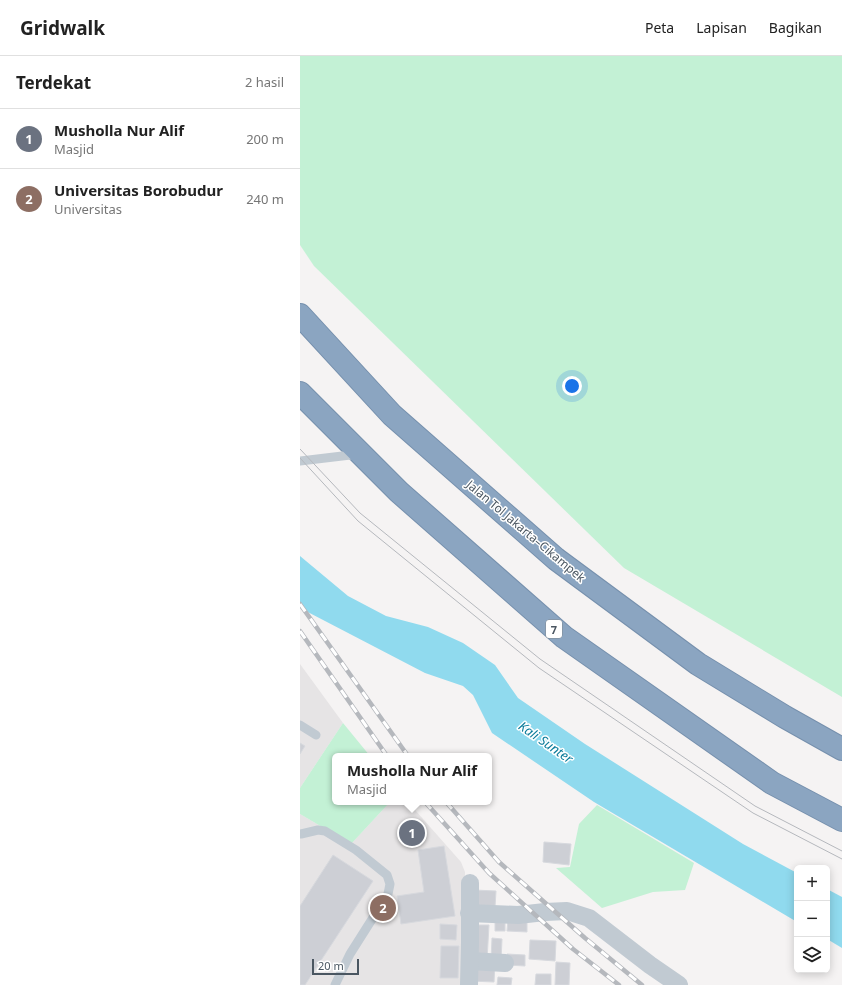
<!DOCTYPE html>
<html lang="id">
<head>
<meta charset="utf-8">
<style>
	:root { --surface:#fff; --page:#f2f2f2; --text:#222; --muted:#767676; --line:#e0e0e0; --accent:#1a73e8 }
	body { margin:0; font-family:"Noto Sans",sans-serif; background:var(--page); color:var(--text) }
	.controls { position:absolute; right:12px; bottom:12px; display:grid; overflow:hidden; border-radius:6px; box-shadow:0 2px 10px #0003 }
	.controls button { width:36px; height:36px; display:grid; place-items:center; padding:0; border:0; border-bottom:1px solid var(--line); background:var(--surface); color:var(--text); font:20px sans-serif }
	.scale { position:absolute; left:12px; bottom:10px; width:47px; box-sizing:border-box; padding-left:4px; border:2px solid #4a5661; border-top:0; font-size:11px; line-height:14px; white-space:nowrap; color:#4a5661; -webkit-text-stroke:3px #fff; paint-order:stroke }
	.you { position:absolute; left:272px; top:330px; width:14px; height:14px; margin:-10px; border:3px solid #fff; border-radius:50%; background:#1a73e8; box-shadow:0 0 0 6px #1a73e833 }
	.badge { display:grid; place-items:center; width:26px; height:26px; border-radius:50%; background:var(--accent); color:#fff; font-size:13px; font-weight:700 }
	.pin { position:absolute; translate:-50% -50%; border:2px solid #fff; box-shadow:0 1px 4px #0006 }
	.popup { position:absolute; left:32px; top:697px; width:160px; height:52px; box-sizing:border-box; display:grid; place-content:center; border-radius:6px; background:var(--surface); filter:drop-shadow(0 1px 3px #0005); font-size:13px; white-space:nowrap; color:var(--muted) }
	.popup b { font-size:15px; color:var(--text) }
	.popup::after { content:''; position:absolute; left:50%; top:100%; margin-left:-8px; border:8px solid transparent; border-top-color:var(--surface) }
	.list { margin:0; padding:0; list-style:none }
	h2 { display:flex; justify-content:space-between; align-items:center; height:52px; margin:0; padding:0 16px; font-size:17px }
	h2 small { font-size:13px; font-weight:400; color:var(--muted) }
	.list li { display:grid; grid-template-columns:26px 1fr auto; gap:12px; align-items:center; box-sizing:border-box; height:60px; padding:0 16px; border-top:1px solid var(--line) }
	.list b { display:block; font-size:15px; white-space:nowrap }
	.list p { margin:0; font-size:13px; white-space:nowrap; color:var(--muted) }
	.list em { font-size:13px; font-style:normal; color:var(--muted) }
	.icon { flex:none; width:22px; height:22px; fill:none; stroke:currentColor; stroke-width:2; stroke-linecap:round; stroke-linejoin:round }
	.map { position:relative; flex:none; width:542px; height:929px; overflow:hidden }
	header { display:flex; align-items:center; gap:24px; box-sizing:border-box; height:56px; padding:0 20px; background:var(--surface); border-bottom:1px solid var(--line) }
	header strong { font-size:19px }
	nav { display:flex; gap:22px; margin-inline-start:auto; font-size:14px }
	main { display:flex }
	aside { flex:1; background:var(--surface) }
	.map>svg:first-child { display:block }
	.education { fill:#e6e4e5 }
	.green { fill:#c3f1d5 }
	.water { fill:#90daee }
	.building { fill:#cdcfd5; stroke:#d7d9de }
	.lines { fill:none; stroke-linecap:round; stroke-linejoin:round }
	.motorway-casing { stroke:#7690ad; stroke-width:24 }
	.service { stroke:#c1cad2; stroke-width:9 }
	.minor { stroke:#c1cad2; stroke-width:18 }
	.motorway { stroke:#8ba5c1; stroke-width:22 }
	.tram { stroke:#b5b8bd; stroke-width:1 }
	.rail-casing { stroke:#b5b8bd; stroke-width:4.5 }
	.rail { stroke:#fff; stroke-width:3; stroke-dasharray:9; stroke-linecap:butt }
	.labels { text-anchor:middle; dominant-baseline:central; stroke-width:3; stroke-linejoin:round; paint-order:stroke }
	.shield { fill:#fff; stroke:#808990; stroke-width:1 }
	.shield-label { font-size:11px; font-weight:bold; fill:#4a5661 }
	.street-label { font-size:12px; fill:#4a5661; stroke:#fff }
	.water-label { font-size:13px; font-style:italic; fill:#0c7c9b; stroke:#fff }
</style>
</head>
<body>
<header>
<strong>Gridwalk</strong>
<nav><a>Peta</a><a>Lapisan</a><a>Bagikan</a></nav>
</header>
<main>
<aside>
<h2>Terdekat<small>2 hasil</small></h2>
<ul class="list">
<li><span class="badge" style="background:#6b7280">1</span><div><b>Musholla Nur Alif</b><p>Masjid</p></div><em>200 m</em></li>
<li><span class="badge" style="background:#8d6e63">2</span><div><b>Universitas Borobudur</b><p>Universitas</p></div><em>240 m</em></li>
</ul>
</aside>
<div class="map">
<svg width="542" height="929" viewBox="0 0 542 929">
	<rect width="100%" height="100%" fill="#f5f3f3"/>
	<!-- education -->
	<g class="education">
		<polygon points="0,608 43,667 0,732"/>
		<polygon points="90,746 108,746 161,806 165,816 166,889 165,929 0,929 0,758 51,788"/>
	</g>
	<!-- green -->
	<g class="green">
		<polygon points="0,0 542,0 542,641 324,512 14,210 0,189"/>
		<polygon points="43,667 70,700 35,700 35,746 90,746 51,788 0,758 0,732"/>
		<polygon points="297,749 394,807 385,834 353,836 302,852 256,812 270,811 279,768"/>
	</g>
	<!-- water -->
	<g class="water">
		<polygon points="0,500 48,540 86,560 128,571 163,587 195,609 218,642 285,688 443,788 497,817 497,866 294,746 192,677 173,639 163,630 125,617 0,552"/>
		<polygon points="527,833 542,841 542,892 527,883"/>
	</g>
	<!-- building -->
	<g class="building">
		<polygon points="0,687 5,690 0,698"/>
		<polygon points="102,766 124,768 122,788 100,786"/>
		<polygon points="244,786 271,788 269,809 243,806"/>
		<polygon points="144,790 155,860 101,868 97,840 124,836 118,794"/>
		<polygon points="33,799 73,825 5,929 0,929 0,850"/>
		<polygon points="174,834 196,835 195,851 173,850"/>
		<polygon points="208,864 227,865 227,876 207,875"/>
		<polygon points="195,866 205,867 205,875 195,875"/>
		<polygon points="140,868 157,869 156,884 140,883"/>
		<polygon points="174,869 189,869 187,904 172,904"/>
		<polygon points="192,882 202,883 201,905 191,905"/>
		<polygon points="230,884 256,885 255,905 229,903"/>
		<polygon points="141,890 159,890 158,922 140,922"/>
		<polygon points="207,898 225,899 225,910 207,909"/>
		<polygon points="172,906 195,907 194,926 171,925"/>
		<polygon points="256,906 270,907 269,929 255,929"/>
		<polygon points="236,918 251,918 251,929 235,929"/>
		<polygon points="198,921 212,922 211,929 197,929"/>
	</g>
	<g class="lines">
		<defs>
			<g id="motorway">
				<polyline points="0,259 92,359 256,503 398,608 485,661 542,693"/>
				<polyline points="0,337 99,436 264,581 472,727 542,764"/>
			</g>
		</defs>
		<!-- motorway casing -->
		<use href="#motorway" class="motorway-casing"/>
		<!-- service -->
		<g class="service">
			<polyline points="0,405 59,398"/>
			<polyline points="0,669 16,679"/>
			<polyline points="1,778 18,774 25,775 56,794 87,819 90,828 88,838 50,898 35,929"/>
		</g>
		<!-- minor -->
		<g class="minor">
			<polyline points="169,857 218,859 245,856 267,855 289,862 350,909 379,929"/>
			<polyline points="170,905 205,907"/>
			<polyline points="169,929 170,886 170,827"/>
		</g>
		<!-- motorway -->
		<use href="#motorway" class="motorway"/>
		<!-- tram -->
		<g class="tram">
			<polyline points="0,393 60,457 240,603 455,750 542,795"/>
			<polyline points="0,402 58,465 239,612 453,757 542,803"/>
		</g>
		<defs>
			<g id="rail">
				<polyline points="0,548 108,700"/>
				<polyline points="0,575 87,700"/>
				<polyline points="125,746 189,817 273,893 319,929"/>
				<polyline points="146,746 199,806 285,882 342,929"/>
			</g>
		</defs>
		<!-- rail casing -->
		<use href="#rail" class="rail-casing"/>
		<!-- rail -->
		<use href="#rail" class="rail"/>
	</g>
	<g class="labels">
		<!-- shield labels -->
		<rect class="shield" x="246" y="564" width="16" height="18" rx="3"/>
		<g class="shield-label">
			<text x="254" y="573">7</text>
		</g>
		<!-- street labels -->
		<g class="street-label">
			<text transform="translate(226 475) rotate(40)">Jalan Tol Jakarta–Cikampek</text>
		</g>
		<!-- water labels -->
		<g class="water-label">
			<text transform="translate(246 686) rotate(35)">Kali Sunter</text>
		</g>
	</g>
</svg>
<div class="controls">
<button>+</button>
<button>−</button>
<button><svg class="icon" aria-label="layers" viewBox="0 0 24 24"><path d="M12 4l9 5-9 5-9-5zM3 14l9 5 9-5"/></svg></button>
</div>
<div class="scale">20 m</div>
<div class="you"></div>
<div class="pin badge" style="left:112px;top:777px;background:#6b7280">1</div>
<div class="popup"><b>Musholla Nur Alif</b>Masjid</div>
<div class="pin badge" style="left:83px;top:852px;background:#8d6e63">2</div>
</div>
</main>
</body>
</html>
